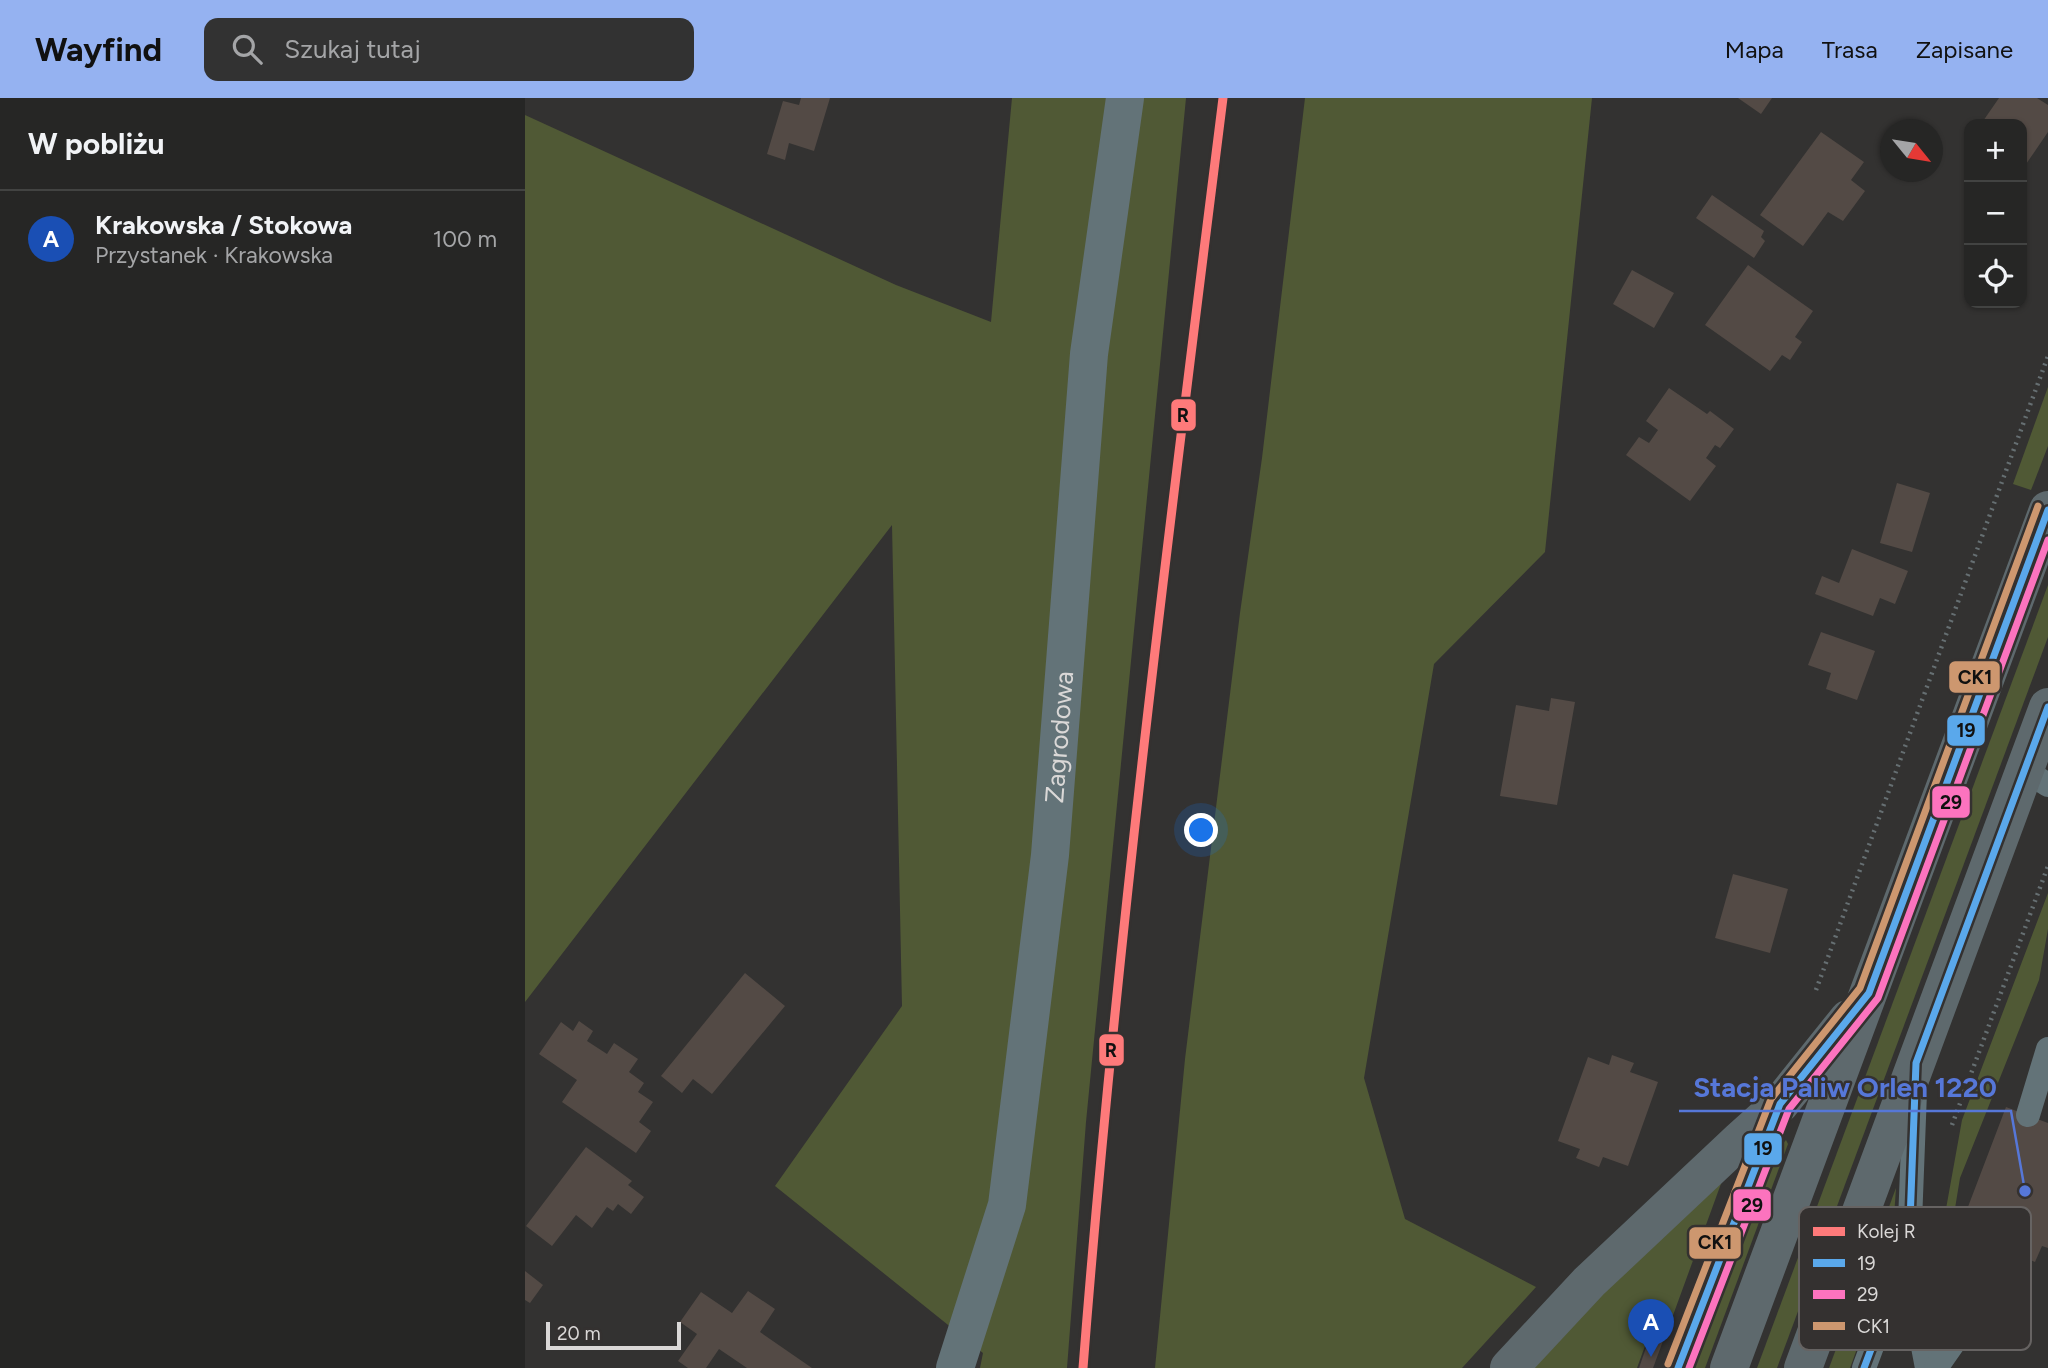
<!DOCTYPE html>
<html lang="pl">
<head>
<meta charset="utf-8">
<style>
	:root { --surface:#262625; --page:#323232; --text:#f1f3f6; --muted:#a4a5a7; --line:#424342; --accent:#95b2f1 }
	body { margin:0; font-family:Figtree,sans-serif; background:var(--page); color:var(--text) }
	.controls { position:absolute; right:21px; top:21px; display:grid; overflow:hidden; border-radius:14px; box-shadow:0 2px 5px #0004 }
	.controls button { width:63px; height:63px; display:grid; place-items:center; padding:0; border:0; border-bottom:2px solid var(--line); background:var(--surface); color:var(--text); font:35px sans-serif }
	.compass { position:absolute; left:1355px; top:21px; width:63px; height:63px; border-radius:50%; background:var(--surface); box-shadow:0 2px 5px #0004; rotate:120deg }
	.scale { position:absolute; left:21px; bottom:18px; width:135px; box-sizing:border-box; padding-left:7px; border:4px solid #dad8d7; border-top:0; font-size:19px; line-height:24px; white-space:nowrap; color:#dad8d7; -webkit-text-stroke:5px #343130; paint-order:stroke }
	.you { position:absolute; left:677px; top:733px; width:24px; height:24px; margin:-18px; border:5px solid #fff; border-radius:50%; background:#1a73e8; box-shadow:0 0 0 10px #1a73e833 }
	.badge { display:grid; place-items:center; width:46px; height:46px; border-radius:50%; background:var(--accent); color:#fff; font-size:23px; font-weight:700 }
	.pin { position:absolute; translate:-50% -58px; filter:drop-shadow(0 2px 4px #0008) }
	.pin::after { content:''; position:absolute; top:37px; width:24px; height:21px; background:inherit; clip-path:polygon(0 0,100% 0,50% 100%) }
	.list { margin:0; padding:0; list-style:none }
	h2 { display:flex; justify-content:space-between; align-items:center; height:91px; margin:0; padding:0 28px; font-size:30px }
	h2 small { font-size:23px; font-weight:400; color:var(--muted) }
	.list li { display:grid; grid-template-columns:46px 1fr auto; gap:21px; align-items:center; box-sizing:border-box; height:98px; padding:0 28px; border-top:2px solid var(--line) }
	.list b { display:block; font-size:26px; white-space:nowrap }
	.list p { margin:0; font-size:23px; white-space:nowrap; color:var(--muted) }
	.list em { font-size:23px; font-style:normal; color:var(--muted) }
	.icon { flex:none; width:38px; height:38px; fill:none; stroke:currentColor; stroke-width:2; stroke-linecap:round; stroke-linejoin:round }
	.map { position:relative; flex:none; width:1523px; height:1270px; overflow:hidden }
	header { display:flex; align-items:center; gap:42px; box-sizing:border-box; height:98px; padding:0 35px; background:var(--accent); color:#111 }
	header strong { font-size:33px }
	nav { display:flex; gap:38px; margin-inline-start:auto; font-size:24px }
	.search { width:490px; height:63px; background:var(--page); display:flex; align-items:center; gap:18px; box-sizing:border-box; padding:0 24px; border-radius:14px; color:var(--muted); font-size:26px }
	main { display:flex }
	aside { flex:1; background:var(--surface) }
	.map>svg:first-child { display:block }
	.green { fill:#505935 }
	.building { fill:#534a45 }
	.lines { fill:none; stroke-linecap:round; stroke-linejoin:round }
	.path { stroke:#666f72; stroke-width:4.5; stroke-dasharray:2 5; stroke-linecap:butt }
	.service { stroke:#637378; stroke-width:24 }
	.minor { stroke:#637378; stroke-width:38 }
	.primary { stroke:#5e696d; stroke-width:38 }
	.bus-1-casing { stroke:#343130; stroke-width:12 }
	.bus-2-casing { stroke:#343130; stroke-width:12 }
	.bus-3-casing { stroke:#343130; stroke-width:12 }
	.bus-1 { stroke:#5aa8eb; stroke-width:7 }
	.bus-2 { stroke:#fc73be; stroke-width:7 }
	.bus-3 { stroke:#cd976f; stroke-width:7 }
	.rail-1-casing { stroke:#343130; stroke-width:14 }
	.rail-1 { stroke:#fe7a7a; stroke-width:9 }
	.labels { text-anchor:middle; dominant-baseline:central; stroke-width:5; stroke-linejoin:round; paint-order:stroke }
	.street-label { font-size:26px; fill:#dad8d7; stroke:#343130 }
	.key { fill:#343130; stroke:#666362; stroke-width:2 }
	.key-label { font-size:19px; fill:#dad8d7 }
	.leader { fill:none; stroke:#5677d8; stroke-width:2.5 }
	.callout-dot { fill:#5677d8; stroke:#343130; stroke-width:2.5 }
	.callout-label { font-size:28px; text-anchor:middle; font-weight:bold; fill:#5677d8; stroke:#343130; stroke-width:5; stroke-linejoin:round; paint-order:stroke }
	.line-badge { stroke:#343130; stroke-width:2.5 }
	.pale-badge-label { font-size:19px; text-anchor:middle; font-weight:bold; fill:#111 }
</style>
</head>
<body>
<header>
<strong>Wayfind</strong>
<div class="search"><svg class="icon" aria-label="search" viewBox="0 0 24 24"><circle cx="10" cy="10" r="6"/><path d="M15 15l6 6"/></svg>Szukaj tutaj</div>
<nav><a>Mapa</a><a>Trasa</a><a>Zapisane</a></nav>
</header>
<main>
<aside>
<h2>W pobliżu<small></small></h2>
<ul class="list">
<li><span class="badge" style="background:#1a4fb4">A</span><div><b>Krakowska / Stokowa</b><p>Przystanek · Krakowska</p></div><em>100 m</em></li>
</ul>
</aside>
<div class="map">
<svg width="1523" height="1270" viewBox="0 0 1523 1270">
	<rect width="100%" height="100%" fill="#333231"/>
	<!-- green -->
	<g class="green">
		<polygon points="487,0 661,0 561,1024 542,1270 455,1270 458,1255 250,1088 377,908 367,427 0,904 0,17 371,187 466,224"/>
		<polygon points="780,0 1067,0 1020,454 909,566 839,980 880,1121 1011,1189 937,1270 630,1270 660,961 715,515 737,360"/>
		<polygon points="1523,289 1523,348 1506,392 1488,386"/>
		<polygon points="1523,487 1523,539 1252,1270 1232,1270"/>
		<polygon points="1523,795 1523,831 1514,882 1435,1080 1421,1165 1417,1168 1409,1167 1405,1163 1417,1133 1437,1022"/>
		<polygon points="1261,1042 1263,1046 1180,1270 1166,1270 1230,1098 1254,1050"/>
		<polygon points="1197,1083 1139,1242 1124,1237 1112,1270 1009,1270 1086,1187"/>
		<polygon points="1371,1090 1367,1148 1362,1168 1325,1270 1304,1270"/>
	</g>
	<!-- building -->
	<g class="building">
		<polygon points="276,0 305,0 289,53 264,45 260,62 242,56 258,3 274,7"/>
		<polygon points="1213,0 1247,0 1236,16"/>
		<polygon points="1474,0 1512,0 1523,7 1523,34 1497,72 1497,26 1456,26"/>
		<polygon points="1296,34 1339,64 1326,82 1340,93 1318,123 1303,114 1278,148 1235,117"/>
		<polygon points="1187,97 1239,133 1236,139 1240,143 1229,160 1171,120"/>
		<polygon points="1223,167 1288,213 1270,239 1277,244 1265,262 1257,257 1245,273 1180,227"/>
		<polygon points="1107,172 1149,195 1129,230 1088,206"/>
		<polygon points="1144,290 1182,316 1185,313 1209,331 1195,350 1190,347 1181,360 1191,368 1165,403 1101,357 1114,339 1124,345 1133,332 1121,323"/>
		<polygon points="1372,385 1405,395 1387,454 1355,445"/>
		<polygon points="1327,451 1383,473 1370,506 1355,500 1348,518 1290,496 1297,478 1314,485"/>
		<polygon points="1296,534 1350,553 1332,602 1301,591 1306,575 1283,567"/>
		<polygon points="1026,600 1050,604 1032,707 975,698 991,607 1024,613"/>
		<polygon points="1208,776 1263,791 1245,855 1190,840"/>
		<polygon points="220,875 260,908 187,996 168,981 157,995 136,978"/>
		<polygon points="54,923 68,933 62,943 82,956 89,945 113,961 104,974 119,985 113,994 128,1004 114,1024 126,1033 111,1055 37,1004 52,982 14,956 36,924 48,933"/>
		<polygon points="1087,957 1109,965 1105,974 1133,984 1103,1068 1078,1059 1074,1069 1051,1060 1055,1051 1033,1043 1063,959 1084,967"/>
		<polygon points="1481,1009 1523,1025 1523,1150 1517,1148 1510,1164 1433,1135"/>
		<polygon points="61,1049 107,1083 103,1087 119,1099 106,1116 93,1106 88,1113 82,1109 67,1130 51,1117 27,1148 1,1128"/>
		<polygon points="0,1173 18,1187 5,1205 0,1202"/>
		<polygon points="223,1193 250,1211 235,1234 287,1270 222,1270 194,1251 181,1270 163,1270 153,1263 172,1236 155,1224 176,1194 207,1215"/>
		<polygon points="1125,1238 1138,1243 1128,1270 1114,1270"/>
	</g>
	<g class="lines">
		<!-- path -->
		<g class="path">
			<polyline points="1291,892 1523,258"/>
			<polyline points="1427,1027 1523,768"/>
		</g>
		<!-- service -->
		<g class="service">
			<polyline points="1500,672 1523,687"/>
			<polyline points="1390,994 1384,1150 1388,1196 1402,1270"/>
			<polyline points="1503,1017 1523,951"/>
			<polyline points="1416,1246 1454,1143"/>
			<polyline points="1153,1270 1251,1017"/>
			<polyline points="1339,1270 1381,1157"/>
			<polyline points="1411,1270 1490,1157"/>
		</g>
		<!-- minor -->
		<path class="minor" id="s1" d="M 430,1270 L 482,1107 L 525,757 L 564,256 L 600,0"/>
		<!-- primary -->
		<g class="primary">
			<polyline points="984,1270 1064,1184 1215,1042 1255,1006 1323,921"/>
			<polyline points="1204,1270 1523,412"/>
			<polyline points="1278,1270 1523,609"/>
		</g>
		<defs>
			<g id="bus-1">
				<polyline points="1153,1270 1255,1006 1344,895 1523,412"/>
				<polyline points="1339,1270 1384,1150 1391,965 1523,609"/>
			</g>
			<polyline id="bus-2" points="1164,1270 1264,1011 1353,900 1523,442"/>
			<polyline id="bus-3" points="1143,1266 1246,1001 1335,890 1513,408"/>
		</defs>
		<!-- bus-1 casing -->
		<use href="#bus-1" class="bus-1-casing"/>
		<!-- bus-2 casing -->
		<use href="#bus-2" class="bus-2-casing"/>
		<!-- bus-3 casing -->
		<use href="#bus-3" class="bus-3-casing"/>
		<!-- bus-1 -->
		<use href="#bus-1" class="bus-1"/>
		<!-- bus-2 -->
		<use href="#bus-2" class="bus-2"/>
		<!-- bus-3 -->
		<use href="#bus-3" class="bus-3"/>
		<defs>
			<path id="rail-1" d="M 558,1270 C 591,845 645,423 698,0"/>
		</defs>
		<!-- rail-1 casing -->
		<use href="#rail-1" class="rail-1-casing"/>
		<!-- rail-1 -->
		<use href="#rail-1" class="rail-1"/>
	</g>
	<g class="labels">
		<!-- street labels -->
		<g class="street-label">
			<text stroke="none"><textPath href="#s1" startOffset="642">Zagrodowa</textPath></text>
		</g>
	</g>
	<!-- legend -->
	<rect x="1274" y="1109" width="232" height="143" rx="10" class="key"/>
	<rect x="1288" y="1129" width="32" height="9" fill="#fe7a7a"/>
	<rect x="1288" y="1161" width="32" height="8" fill="#5aa8eb"/>
	<rect x="1288" y="1192" width="32" height="9" fill="#fc73be"/>
	<rect x="1288" y="1224" width="32" height="8" fill="#cd976f"/>
	<g class="key-label">
		<text x="1332" y="1140">Kolej R</text>
		<text x="1332" y="1172">19</text>
		<text x="1332" y="1203">29</text>
		<text x="1332" y="1235">CK1</text>
	</g>
	<!-- callouts -->
	<path class="leader" d="M1500 1093L1486 1013H1154"/>
	<circle class="callout-dot" cx="1500" cy="1093" r="7"/>
	<g class="callout-label">
		<text x="1320" y="999">Stacja Paliw Orlen 1220</text>
	</g>
	<g class="line-badge">
		<rect x="645" y="300" width="27" height="34" rx="7" fill="#fe7a7a"/>
		<rect x="1423" y="562" width="53" height="34" rx="7" fill="#cd976f"/>
		<rect x="1421" y="616" width="40" height="33" rx="7" fill="#5aa8eb"/>
		<rect x="1406" y="687" width="40" height="34" rx="7" fill="#fc73be"/>
		<rect x="573" y="935" width="27" height="34" rx="7" fill="#fe7a7a"/>
		<rect x="1218" y="1034" width="40" height="34" rx="7" fill="#5aa8eb"/>
		<rect x="1207" y="1090" width="40" height="34" rx="7" fill="#fc73be"/>
		<rect x="1163" y="1128" width="54" height="34" rx="7" fill="#cd976f"/>
	</g>
	<g class="pale-badge-label">
		<text x="658" y="324">R</text>
		<text x="1450" y="586">CK1</text>
		<text x="1441" y="639">19</text>
		<text x="1426" y="711">29</text>
		<text x="586" y="959">R</text>
		<text x="1238" y="1057">19</text>
		<text x="1227" y="1114">29</text>
		<text x="1190" y="1151">CK1</text>
	</g>
</svg>
<div class="controls">
<button>+</button>
<button>−</button>
<button><svg class="icon" aria-label="locate" viewBox="0 0 24 24"><circle cx="12" cy="12" r="6"/><path d="M12 2v4M12 18v4M2 12h4M18 12h4"/></svg></button>
</div>
<svg class="compass" viewBox="-18 -18 36 36"><path d="M0-13l5 13h-10z" fill="#e53935"/><path d="M0 13l5-13h-10z" fill="#a4a5a7"/></svg>
<div class="scale">20 m</div>
<div class="you"></div>
<div class="pin badge" style="left:1126px;top:1259px;background:#1a4fb4">A</div>
</div>
</main>
</body>
</html>
